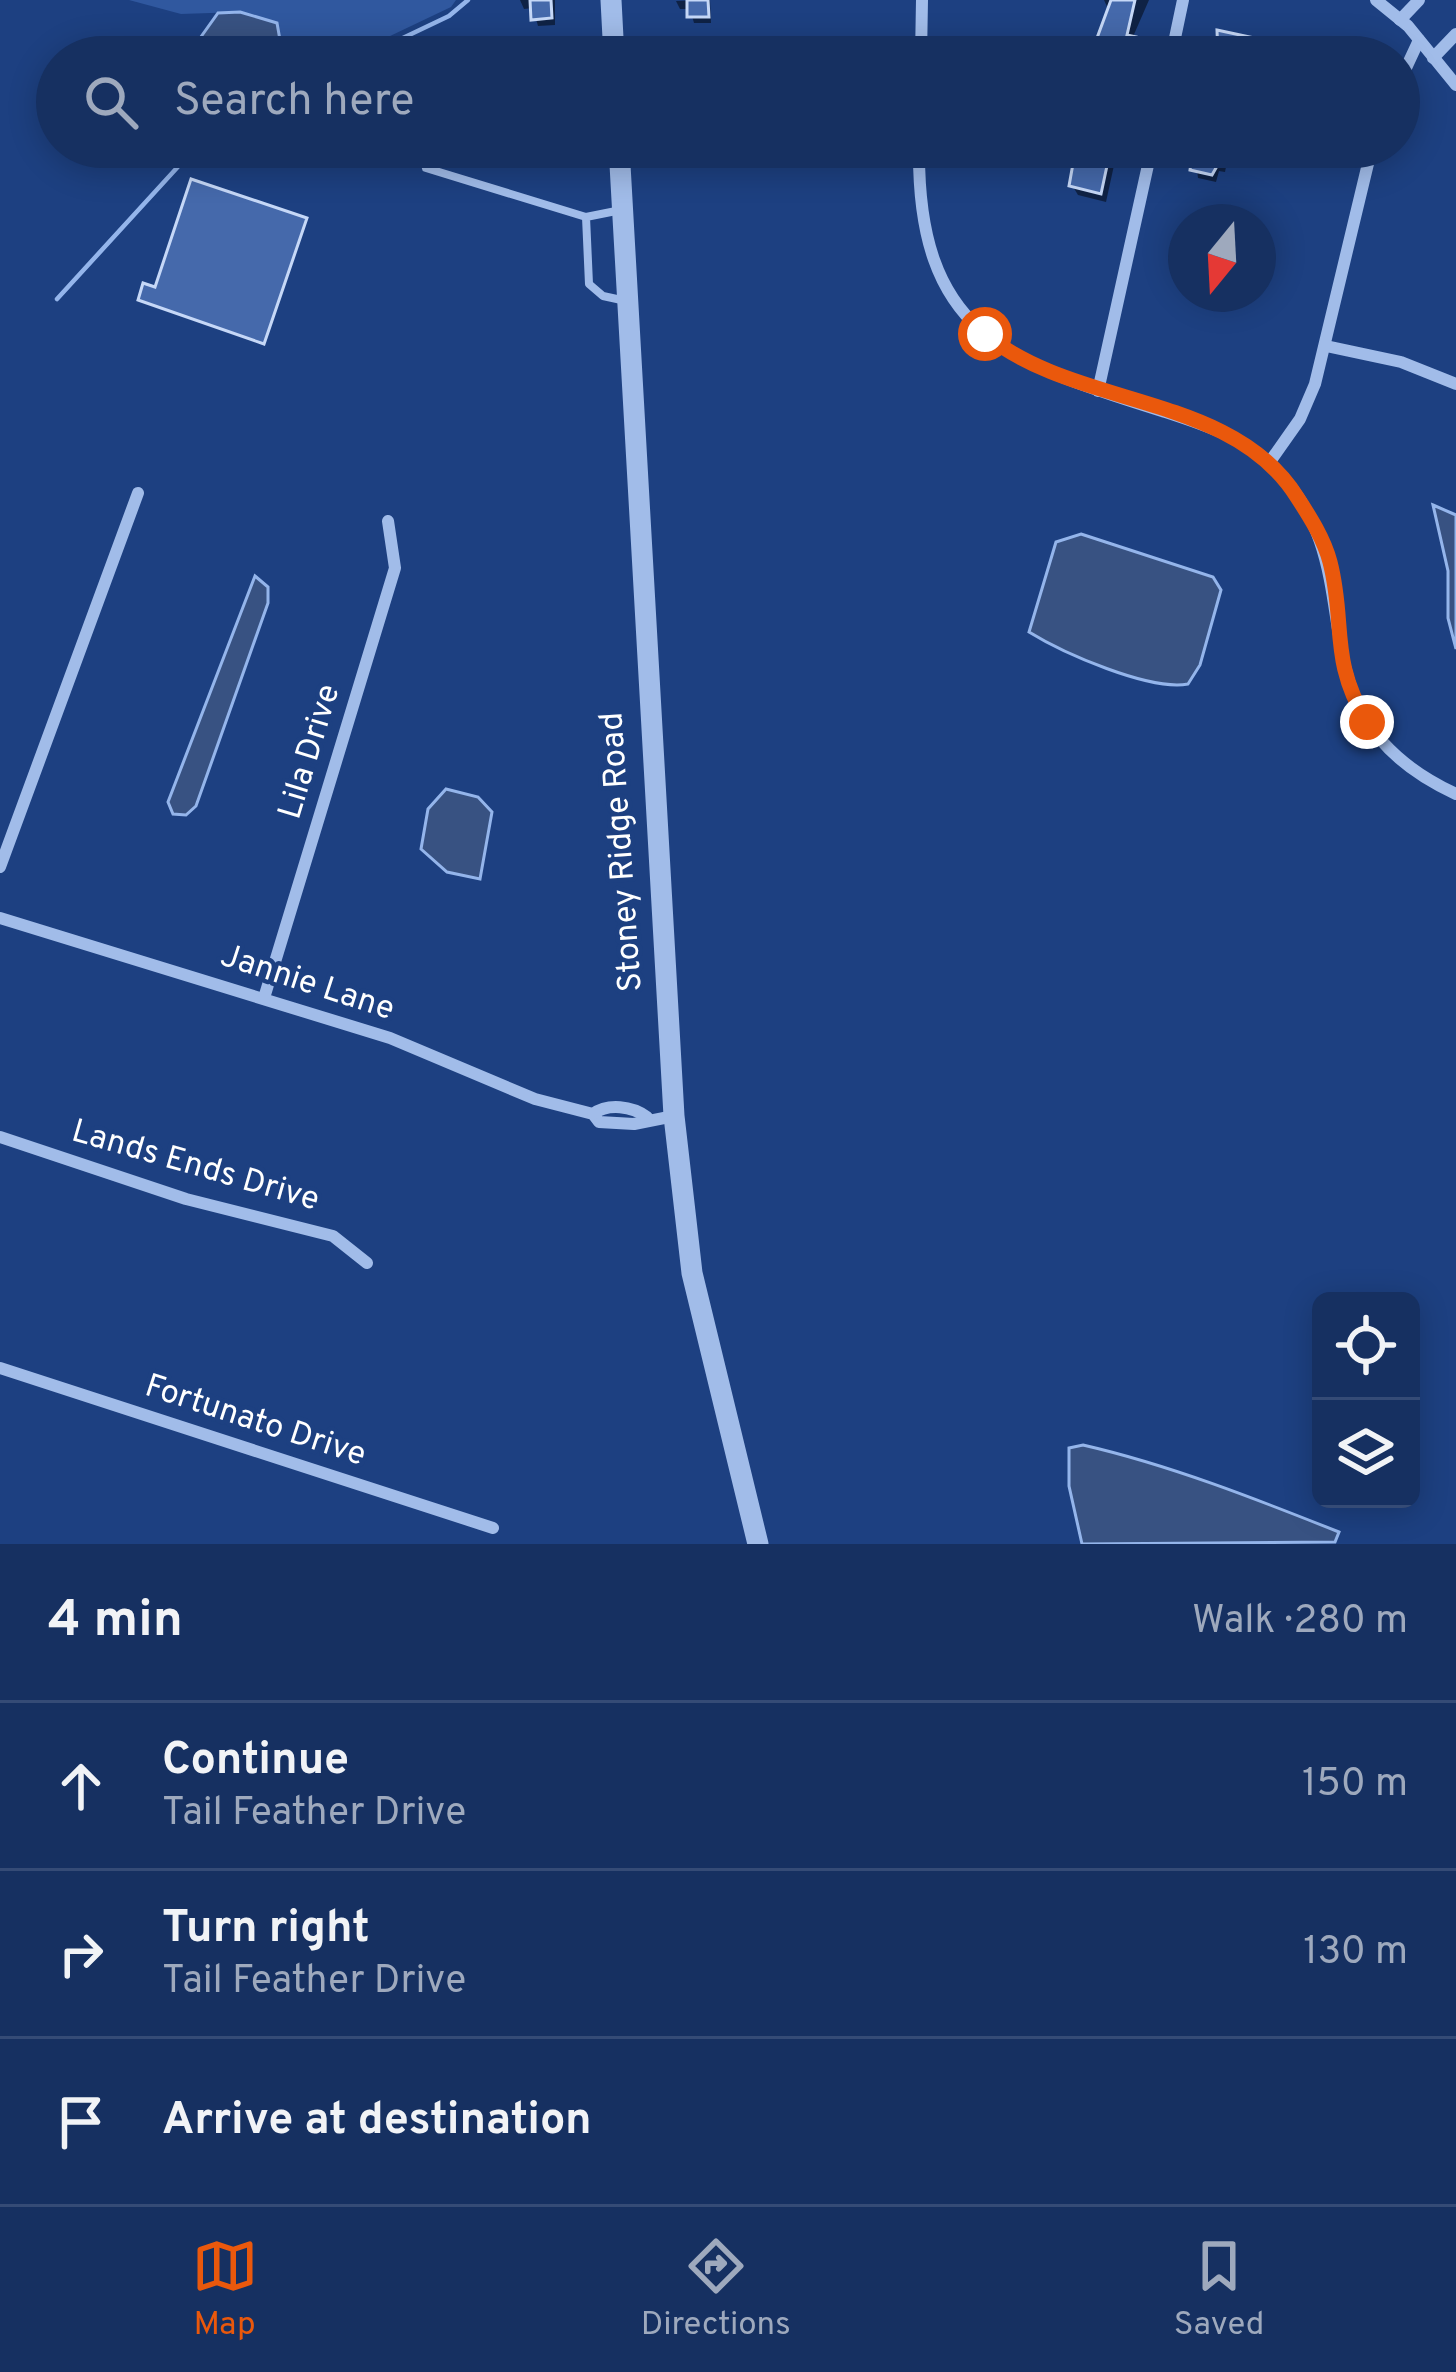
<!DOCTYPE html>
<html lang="en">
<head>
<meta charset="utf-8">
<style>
	:root { --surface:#163061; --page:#1f3867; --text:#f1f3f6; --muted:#9ea9bd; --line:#354b76; --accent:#ea580c }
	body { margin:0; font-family:Overpass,sans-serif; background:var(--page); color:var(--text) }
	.controls { position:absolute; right:36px; bottom:36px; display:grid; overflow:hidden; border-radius:18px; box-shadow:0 6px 30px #0003 }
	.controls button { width:108px; height:108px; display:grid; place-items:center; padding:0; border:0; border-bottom:3px solid var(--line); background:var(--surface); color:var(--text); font:60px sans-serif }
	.compass { position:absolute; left:1168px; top:204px; width:108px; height:108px; border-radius:50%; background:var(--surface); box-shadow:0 6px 30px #0003; rotate:198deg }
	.stop { position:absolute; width:36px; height:36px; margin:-27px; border:9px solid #ea580c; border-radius:50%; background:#fff }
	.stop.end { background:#ea580c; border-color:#fff; box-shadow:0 3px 12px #0008 }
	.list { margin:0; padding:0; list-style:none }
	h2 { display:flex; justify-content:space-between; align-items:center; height:156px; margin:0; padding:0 48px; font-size:51px }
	h2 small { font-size:39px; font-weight:400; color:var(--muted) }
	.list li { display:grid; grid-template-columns:78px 1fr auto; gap:36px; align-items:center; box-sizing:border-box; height:168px; padding:0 48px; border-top:3px solid var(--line) }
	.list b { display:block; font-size:45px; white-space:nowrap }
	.list p { margin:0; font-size:39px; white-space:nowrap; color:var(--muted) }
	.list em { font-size:39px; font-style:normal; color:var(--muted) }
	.icon { flex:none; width:66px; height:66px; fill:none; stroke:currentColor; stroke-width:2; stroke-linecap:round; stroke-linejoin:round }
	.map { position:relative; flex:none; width:1456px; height:1544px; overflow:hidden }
	.search { position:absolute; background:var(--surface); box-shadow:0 6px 30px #0003; left:36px; right:36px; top:36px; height:132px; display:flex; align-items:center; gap:30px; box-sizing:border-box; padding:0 42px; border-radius:66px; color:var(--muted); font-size:45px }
	.sheet { height:660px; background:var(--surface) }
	nav { display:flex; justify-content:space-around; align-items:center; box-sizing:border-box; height:168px; border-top:3px solid var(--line); background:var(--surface); font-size:33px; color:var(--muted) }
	nav a { display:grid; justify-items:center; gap:6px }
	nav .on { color:var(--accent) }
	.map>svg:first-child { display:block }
	.green { fill:#30589f }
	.water { fill:#385282; stroke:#94b5eb; stroke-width:3 }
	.shadow { fill:#0007 }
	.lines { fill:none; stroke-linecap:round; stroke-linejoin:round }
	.stream { stroke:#94b5eb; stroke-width:4.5 }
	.building { fill:#4569ab; stroke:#c6d8f7; stroke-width:3 }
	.service { stroke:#a1bce9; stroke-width:8 }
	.minor { stroke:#a1bce9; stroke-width:12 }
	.tertiary { stroke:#a1bce9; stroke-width:21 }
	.route { stroke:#ea580c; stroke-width:15 }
	.labels { text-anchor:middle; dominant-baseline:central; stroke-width:9; stroke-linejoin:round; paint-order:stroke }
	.street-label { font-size:33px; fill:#fff; stroke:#1d4081 }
</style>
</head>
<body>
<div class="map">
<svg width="1456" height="1544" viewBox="0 0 1456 1544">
	<rect width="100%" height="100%" fill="#1d4081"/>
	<!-- green -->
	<polygon class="green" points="129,0 456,0 451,7 346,57 283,57 286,46 240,12 181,14"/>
	<!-- water -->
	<g class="water">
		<polygon points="240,12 277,23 283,57 197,57 198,41 218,13"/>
		<polygon points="1433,505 1456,515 1456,649 1448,618 1448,571"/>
		<path d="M 1081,534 L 1213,577 L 1221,590 L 1200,665 L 1188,684 C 1149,691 1063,653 1029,632 L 1056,542 Z"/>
		<polygon points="255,576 268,587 268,603 196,806 186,815 173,814 168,802"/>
		<polygon points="446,789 478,797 492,812 480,879 447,872 421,849 428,809"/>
		<path d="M 1083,1445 C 1170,1465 1256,1499 1339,1532 L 1335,1542 L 1082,1544 L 1069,1486 L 1069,1448 Z"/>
	</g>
	<!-- shadow -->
	<g class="shadow">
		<polygon points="520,0 555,0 555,25 538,26 533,8 524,9"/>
		<polygon points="710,0 711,23 694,23 690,9 680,9 676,1"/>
		<polygon points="1104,0 1149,0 1132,39 1139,49 1138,57 1093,57 1097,36 1105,38 1109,11"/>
		<polygon points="1219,33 1252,41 1256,57 1221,57"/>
		<polygon points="540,50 544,57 524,57 523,51"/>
		<polygon points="1080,147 1118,147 1106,202 1078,195 1072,185"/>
		<polygon points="1194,147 1230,147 1225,172 1219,171 1216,182 1198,178"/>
		<polygon points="305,220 265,344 141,300 157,291"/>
	</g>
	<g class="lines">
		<!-- stream -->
		<g class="stream">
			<polyline points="363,57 449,16 468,0"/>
			<polyline points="57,299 196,147"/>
		</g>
	</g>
	<!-- building -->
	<g class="building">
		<polygon points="530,0 551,0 552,18 531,20"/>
		<polygon points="687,0 708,0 709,17 687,17"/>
		<polygon points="1111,0 1135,0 1127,35 1136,37 1131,57 1090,57"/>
		<polygon points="1217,30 1254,38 1252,49 1245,48 1243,57 1218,57"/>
		<polygon points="713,44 714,57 692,57 691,45"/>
		<polygon points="1076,147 1111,147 1101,194 1069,186"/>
		<polygon points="1193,147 1225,152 1212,175 1190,170"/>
		<polygon points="191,179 307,218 264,344 138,300 143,283 155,287"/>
	</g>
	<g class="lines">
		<!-- service -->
		<g class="service">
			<polyline points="426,168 586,217"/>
			<polyline points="621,210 586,217 589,284 603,296 626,301"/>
		</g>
		<!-- minor -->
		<g class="minor">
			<polyline points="1376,0 1408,26 1456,85"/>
			<polyline points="1400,20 1419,0"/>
			<polyline points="921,57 922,0"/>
			<polyline points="1171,57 1183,0"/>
			<polyline points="1433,58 1456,34"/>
			<polyline points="1399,83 1419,40"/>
			<path d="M 919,147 C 917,333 1005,362 1162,411 C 1202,424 1244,437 1275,468 C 1382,578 1281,713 1456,794"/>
			<polyline points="1326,346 1401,362 1456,384"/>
			<polyline points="1098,391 1152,147"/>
			<polyline points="1269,463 1300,419 1315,384 1372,147"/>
			<polyline points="0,867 138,493"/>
			<polyline points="0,918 390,1038 535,1099 593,1114 599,1122 634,1124 674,1116"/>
			<polyline points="264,998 395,568 388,521"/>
			<path d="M 593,1114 C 608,1103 632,1106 647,1117"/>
			<polyline points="0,1137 186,1199 333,1236 367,1263"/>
			<polyline points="0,1368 493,1528"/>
		</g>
		<!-- tertiary -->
		<g class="tertiary">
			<polyline points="611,0 614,57"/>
			<polyline points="619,147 674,1116 692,1273 758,1544"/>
		</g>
	</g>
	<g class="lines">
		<!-- route -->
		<path class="route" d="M 985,334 C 1075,409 1231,392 1297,497 C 1310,517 1324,539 1330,562 C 1346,624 1329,659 1367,722"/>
	</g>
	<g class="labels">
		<!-- street labels -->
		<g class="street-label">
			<text transform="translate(311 752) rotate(-73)">Lila Drive</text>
			<text transform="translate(623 852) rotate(-94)">Stoney Ridge Road</text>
			<text transform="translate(307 984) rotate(18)">Jannie Lane</text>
			<text transform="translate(195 1167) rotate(16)">Lands Ends Drive</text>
			<text transform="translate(255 1422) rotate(18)">Fortunato Drive</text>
		</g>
	</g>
</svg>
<div class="controls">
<button><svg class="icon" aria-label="locate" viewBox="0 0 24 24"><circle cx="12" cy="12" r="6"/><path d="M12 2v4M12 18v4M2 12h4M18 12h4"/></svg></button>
<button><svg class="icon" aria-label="layers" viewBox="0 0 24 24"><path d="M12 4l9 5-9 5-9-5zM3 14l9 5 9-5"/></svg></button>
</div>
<svg class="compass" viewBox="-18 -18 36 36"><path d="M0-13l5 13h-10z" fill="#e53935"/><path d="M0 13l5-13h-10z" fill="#9ea9bd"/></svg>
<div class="stop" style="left:985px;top:334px"></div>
<div class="stop end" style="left:1367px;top:722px"></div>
<div class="search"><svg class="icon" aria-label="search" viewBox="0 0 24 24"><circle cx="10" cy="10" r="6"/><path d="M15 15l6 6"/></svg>Search here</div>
</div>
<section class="sheet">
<h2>4 min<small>Walk · 280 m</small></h2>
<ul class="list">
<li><svg class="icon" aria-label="ahead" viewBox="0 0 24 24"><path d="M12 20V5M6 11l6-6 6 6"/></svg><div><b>Continue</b><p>Tail Feather Drive</p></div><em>150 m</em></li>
<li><svg class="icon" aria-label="right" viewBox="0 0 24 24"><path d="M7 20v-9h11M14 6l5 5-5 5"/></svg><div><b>Turn right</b><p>Tail Feather Drive</p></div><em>130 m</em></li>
<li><svg class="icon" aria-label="arrive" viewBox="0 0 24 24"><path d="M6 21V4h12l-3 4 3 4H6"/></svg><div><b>Arrive at destination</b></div></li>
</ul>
</section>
<nav>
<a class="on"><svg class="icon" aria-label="map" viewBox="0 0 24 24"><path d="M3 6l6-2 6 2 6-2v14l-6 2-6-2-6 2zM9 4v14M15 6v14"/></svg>Map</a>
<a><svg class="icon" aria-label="directions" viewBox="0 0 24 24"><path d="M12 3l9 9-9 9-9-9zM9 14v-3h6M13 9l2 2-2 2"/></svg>Directions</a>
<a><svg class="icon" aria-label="saved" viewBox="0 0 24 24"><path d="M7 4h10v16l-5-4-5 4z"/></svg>Saved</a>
</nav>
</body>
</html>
